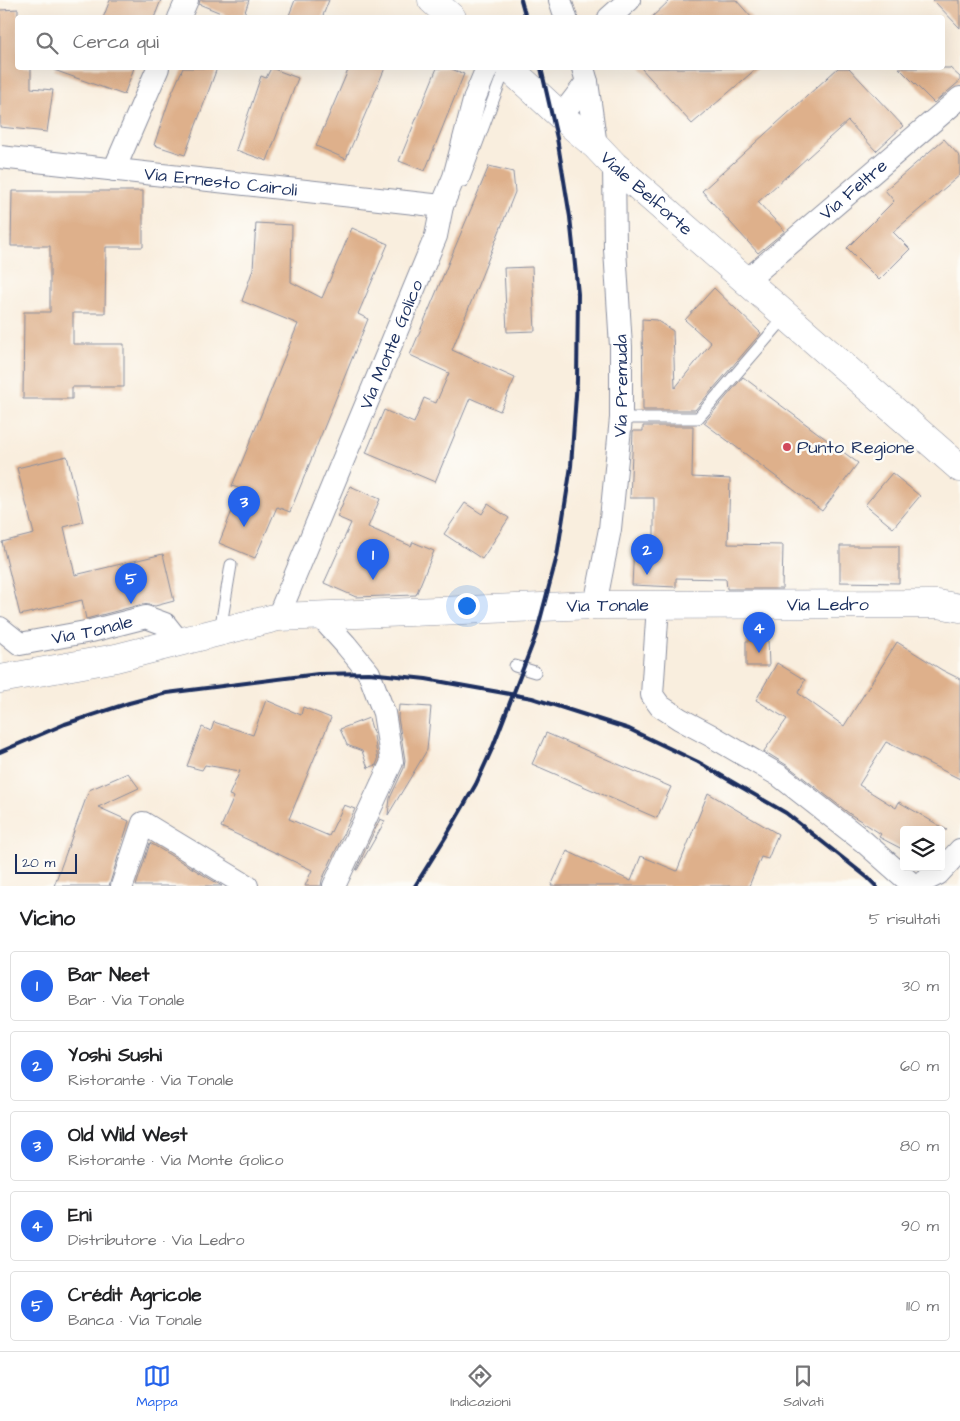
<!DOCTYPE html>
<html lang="it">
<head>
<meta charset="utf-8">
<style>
	:root { --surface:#fff; --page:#f6f6f6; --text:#202124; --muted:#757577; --line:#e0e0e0; --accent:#2563eb }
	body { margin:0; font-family:"Architects Daughter",sans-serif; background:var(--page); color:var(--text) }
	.controls { position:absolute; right:15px; bottom:15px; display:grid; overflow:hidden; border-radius:5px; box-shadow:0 5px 20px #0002 }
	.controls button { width:45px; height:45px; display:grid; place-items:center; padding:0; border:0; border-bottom:1px solid var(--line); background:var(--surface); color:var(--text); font:25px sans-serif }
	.scale { position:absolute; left:15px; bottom:12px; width:62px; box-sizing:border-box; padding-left:5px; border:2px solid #1b2f5e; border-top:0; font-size:14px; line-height:18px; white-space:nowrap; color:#1b2f5e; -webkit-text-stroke:4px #fdfcf7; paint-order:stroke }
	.you { position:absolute; left:466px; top:605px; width:18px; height:18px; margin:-12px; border:4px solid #fff; border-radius:50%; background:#1a73e8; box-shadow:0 0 0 8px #1a73e833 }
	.badge { display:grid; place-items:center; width:32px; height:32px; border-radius:50%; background:var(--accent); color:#fff; font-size:16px; font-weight:700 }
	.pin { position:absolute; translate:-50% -41px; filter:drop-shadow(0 1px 2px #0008) }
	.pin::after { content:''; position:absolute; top:26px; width:18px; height:15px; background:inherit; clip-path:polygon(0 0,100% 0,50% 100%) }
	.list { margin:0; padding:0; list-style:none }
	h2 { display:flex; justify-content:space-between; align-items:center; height:65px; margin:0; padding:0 20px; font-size:21px }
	h2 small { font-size:16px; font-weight:400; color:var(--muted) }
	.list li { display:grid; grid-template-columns:32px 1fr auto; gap:15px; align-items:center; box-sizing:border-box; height:70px; margin:0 10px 10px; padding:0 10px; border:1px solid var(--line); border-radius:5px }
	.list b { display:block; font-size:19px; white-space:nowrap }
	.list p { margin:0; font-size:16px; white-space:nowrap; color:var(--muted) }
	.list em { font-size:16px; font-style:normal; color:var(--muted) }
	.icon { flex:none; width:28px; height:28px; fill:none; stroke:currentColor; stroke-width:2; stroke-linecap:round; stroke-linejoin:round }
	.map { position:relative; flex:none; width:960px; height:886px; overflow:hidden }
	.search { position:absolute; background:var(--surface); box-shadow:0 5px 20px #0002; left:15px; right:15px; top:15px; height:55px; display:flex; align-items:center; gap:12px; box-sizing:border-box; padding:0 18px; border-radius:5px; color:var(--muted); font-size:19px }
	.sheet { height:465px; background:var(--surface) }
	nav { display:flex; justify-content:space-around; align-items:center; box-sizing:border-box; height:70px; border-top:1px solid var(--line); background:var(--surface); font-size:14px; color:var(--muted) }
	nav a { display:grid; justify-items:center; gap:2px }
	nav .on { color:var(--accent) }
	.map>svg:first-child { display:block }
	.building { fill:#deb08b }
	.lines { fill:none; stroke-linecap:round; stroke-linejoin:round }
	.service-casing { stroke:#8a8e9e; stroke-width:13 }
	.minor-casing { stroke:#8a8e9e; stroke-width:24 }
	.secondary-casing { stroke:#8a8e9e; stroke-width:29 }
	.service { stroke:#fff; stroke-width:11 }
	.minor { stroke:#fff; stroke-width:22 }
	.secondary { stroke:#fff; stroke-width:28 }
	.rail { stroke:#1b2f5e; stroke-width:4 }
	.poi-dot { fill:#d1495b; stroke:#fdfcf7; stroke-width:2 }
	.labels { text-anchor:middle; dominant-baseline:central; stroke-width:5; stroke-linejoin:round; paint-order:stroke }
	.street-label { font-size:18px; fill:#1b2f5e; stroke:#fdfcf7 }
	.poi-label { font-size:18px; fill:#1b2f5e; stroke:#fdfcf7; text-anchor:start }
</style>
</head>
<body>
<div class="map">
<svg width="960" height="886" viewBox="0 0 960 886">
	<rect width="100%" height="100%" fill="#fdfcf7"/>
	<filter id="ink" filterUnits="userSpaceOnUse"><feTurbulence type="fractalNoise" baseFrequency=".02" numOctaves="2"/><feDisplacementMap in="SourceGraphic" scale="10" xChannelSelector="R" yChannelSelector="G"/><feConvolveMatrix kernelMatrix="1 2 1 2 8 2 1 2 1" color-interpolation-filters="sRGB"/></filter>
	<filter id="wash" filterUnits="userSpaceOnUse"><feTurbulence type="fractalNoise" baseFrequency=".0096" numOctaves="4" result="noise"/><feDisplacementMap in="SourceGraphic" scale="20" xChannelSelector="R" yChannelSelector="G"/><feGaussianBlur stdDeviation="1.12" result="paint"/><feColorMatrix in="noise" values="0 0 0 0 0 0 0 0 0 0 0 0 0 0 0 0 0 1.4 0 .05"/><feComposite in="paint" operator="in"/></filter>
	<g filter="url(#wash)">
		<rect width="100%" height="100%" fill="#f9eede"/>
		<g id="blocks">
			<!-- building -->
			<g class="building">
				<polygon points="110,0 161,0 154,18 103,18"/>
				<polygon points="200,0 249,0 243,18 233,18 199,4"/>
				<polygon points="295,0 329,0 322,18 288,18"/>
				<polygon points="670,0 736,0 752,18 651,18"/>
				<polygon points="933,0 960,0 960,28"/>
				<polygon points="18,9 18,68 31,68 31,88 53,90 47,132 0,127 0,10"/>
				<polygon points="55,68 134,68 124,95 54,70"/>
				<polygon points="183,68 217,68 185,155 154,145 171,95"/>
				<polygon points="271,68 298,78 267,161 236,150 261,76 266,78"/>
				<polygon points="349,68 385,68 346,159 316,146"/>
				<polygon points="437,68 449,68 464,74 425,171 399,161"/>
				<polygon points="641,68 757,68 692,124"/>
				<polygon points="838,68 849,68 903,126 876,151 848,121 758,202 785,231 758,253 702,191"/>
				<polygon points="899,68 950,68 960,77 960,81 934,103"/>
				<polygon points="944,139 960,157 960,175 893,232 910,249 879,280 847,248 894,201 885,190"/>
				<polygon points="489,166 513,172 515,192 452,350 515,378 500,411 470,398 435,482 366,453 384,410 414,423 424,398 436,403 449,373 410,355"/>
				<polygon points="12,191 143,191 143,247 106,247 105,313 73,313 73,344 124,344 124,387 72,387 72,399 23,399 24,312 50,312 50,246 11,246"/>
				<polygon points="256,223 292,225 291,282 322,298 352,228 388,244 358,314 368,319 290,512 277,507 255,558 219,543 241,489 232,486 298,324 242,301 253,269"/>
				<polygon points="532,267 535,331 507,332 504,268"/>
				<polygon points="714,288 761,333 695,410 643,410 642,319 656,320 673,331 675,388 711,343 685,320"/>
				<polygon points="743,377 858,463 822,511 704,423"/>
				<polygon points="643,426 693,426 692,477 730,479 728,544 783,545 782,589 727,589 726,579 676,578 676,587 632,585 634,545 654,546 654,498 630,498 633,431 643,431"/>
				<polygon points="67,456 83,522 64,527 75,575 163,554 174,601 155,606 143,604 86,619 82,600 20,615 2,542 34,534 17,468"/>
				<polygon points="892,473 920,496 893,528 865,505"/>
				<polygon points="350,486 380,499 368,527 411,546 413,542 434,551 416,595 356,597 324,583 351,523 337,517"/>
				<polygon points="465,503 482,514 488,504 509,518 482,559 444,534"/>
				<polygon points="840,546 899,546 899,583 840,582"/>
				<polygon points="768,640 769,666 746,666 746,641"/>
				<polygon points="897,642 942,670 960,679 960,779 886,742 859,785 896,808 899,802 947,830 904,830 904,850 879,837 881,834 850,814 788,766 764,751 787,719 756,700 777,663 805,680 798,693 844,726"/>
				<polygon points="266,700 301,715 303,707 331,718 289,819 329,836 344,805 355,809 322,880 321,886 305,886 312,870 221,827 234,797 229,795 240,771 205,765 202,770 187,766 202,727 211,731 214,722 253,735"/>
				<polygon points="399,705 431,707 427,750 388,815 390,798 404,768 405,760 398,717"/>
				<polygon points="369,718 374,736 378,760 376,765 368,768 362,751 347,745 340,729"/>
				<polygon points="546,733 671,787 657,818 532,764"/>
				<polygon points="128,773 139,788 98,807 129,821 109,886 54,886 89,790"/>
				<polygon points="708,793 778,834 768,859 761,857 749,886 551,886 567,851 631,881 641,856 677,871"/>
				<polygon points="380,819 385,821 357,870 356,870"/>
				<polygon points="150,843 222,886 136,886"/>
			</g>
		</g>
	</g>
	<g filter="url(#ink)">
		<use href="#blocks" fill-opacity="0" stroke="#8a8e9e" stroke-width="1"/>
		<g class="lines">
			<defs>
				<g id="service">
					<polyline points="463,181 501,79 507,68"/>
					<polyline points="621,418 698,418 786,316"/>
					<polyline points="220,631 231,565"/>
					<polyline points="515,666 535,672"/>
				</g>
				<g id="minor">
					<polyline points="560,0 566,18"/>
					<polyline points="179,18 187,0"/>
					<polyline points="609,18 629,0"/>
					<polyline points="583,68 587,82 596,146"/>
					<polyline points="561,116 587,82"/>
					<path id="s1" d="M 0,157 L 442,206"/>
					<polyline points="114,170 158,68"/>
					<path id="s2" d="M 746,281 L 960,98"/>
					<path id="s3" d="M 595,605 L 610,529 L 621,418 L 621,347 L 615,249 L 614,165"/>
					<polyline points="658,605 652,695 660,706 680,719 710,735 780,776 863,841 914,886"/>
					<polyline points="320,616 346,645 369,673 384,713 392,762 334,886"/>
					<path id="s4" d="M 278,617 L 436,236 L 442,206 L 454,177 L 475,97 L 487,68"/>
					<path id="s5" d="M 0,628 L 20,644 L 91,631 L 146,617 L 165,624 L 180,643"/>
					<polyline points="122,886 143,823 247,886"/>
					<polyline points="914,886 938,874 960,850"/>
				</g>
				<g id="secondary">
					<polyline points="432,0 452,18"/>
					<path id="s6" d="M 509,68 L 561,116 L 596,146 L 614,165 L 960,468"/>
					<path id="s7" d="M 0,679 L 116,658 L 278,617 L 595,605 L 938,604 L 960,608"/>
				</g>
			</defs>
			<!-- service casing -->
			<use href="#service" class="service-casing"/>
			<!-- minor casing -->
			<use href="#minor" class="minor-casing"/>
			<!-- secondary casing -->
			<use href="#secondary" class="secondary-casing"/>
			<!-- service -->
			<use href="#service" class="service"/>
			<!-- minor -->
			<use href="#minor" class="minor"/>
			<!-- secondary -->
			<use href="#secondary" class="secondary"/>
			<!-- rail -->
			<g class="rail">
				<polyline points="521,0 526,18"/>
				<polyline points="0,752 65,724 129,703 167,693 318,674 369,673 426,679 532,698 629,729 698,762 786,813 868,878 876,886"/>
				<polyline points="415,886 445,838 476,784 492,749 536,635 557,556 571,466 577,381 578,294 570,217 557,138 541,68"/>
			</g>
		</g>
	</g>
	<!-- markers -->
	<circle class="poi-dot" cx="787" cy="447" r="5"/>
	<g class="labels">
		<!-- street labels -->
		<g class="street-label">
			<text stroke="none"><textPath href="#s1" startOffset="222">Via Ernesto Cairoli</textPath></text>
			<text stroke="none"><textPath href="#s2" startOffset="141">Via Feltre</textPath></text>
			<text stroke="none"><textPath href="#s6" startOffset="186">Viale Belforte</textPath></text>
			<text stroke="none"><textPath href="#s4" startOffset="295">Via Monte Golico</textPath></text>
			<text stroke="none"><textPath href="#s3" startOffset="221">Via Premuda</textPath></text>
			<text stroke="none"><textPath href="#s7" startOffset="835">Via Ledro</textPath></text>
			<text stroke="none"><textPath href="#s7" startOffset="615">Via Tonale</textPath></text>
			<text stroke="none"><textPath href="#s5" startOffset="99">Via Tonale</textPath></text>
		</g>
		<!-- poi labels -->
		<g class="poi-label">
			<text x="797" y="447">Punto Regione</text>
		</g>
	</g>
</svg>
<div class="controls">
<button><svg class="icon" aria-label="layers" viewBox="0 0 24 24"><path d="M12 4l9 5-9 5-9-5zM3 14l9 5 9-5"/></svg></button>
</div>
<div class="scale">20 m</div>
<div class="you"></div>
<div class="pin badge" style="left:373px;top:580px">1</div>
<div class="pin badge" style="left:647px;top:575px">2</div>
<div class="pin badge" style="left:244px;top:527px">3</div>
<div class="pin badge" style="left:759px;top:653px">4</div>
<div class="pin badge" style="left:131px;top:604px">5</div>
<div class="search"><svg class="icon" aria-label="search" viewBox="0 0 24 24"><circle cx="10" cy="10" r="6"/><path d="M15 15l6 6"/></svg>Cerca qui</div>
</div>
<section class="sheet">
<h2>Vicino<small>5 risultati</small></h2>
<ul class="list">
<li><span class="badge">1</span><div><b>Bar Neet</b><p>Bar · Via Tonale</p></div><em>30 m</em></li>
<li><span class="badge">2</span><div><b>Yoshi Sushi</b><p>Ristorante · Via Tonale</p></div><em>60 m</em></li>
<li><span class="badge">3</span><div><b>Old Wild West</b><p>Ristorante · Via Monte Golico</p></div><em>80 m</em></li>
<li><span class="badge">4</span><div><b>Eni</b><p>Distributore · Via Ledro</p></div><em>90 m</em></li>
<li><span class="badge">5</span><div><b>Crédit Agricole</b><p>Banca · Via Tonale</p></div><em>110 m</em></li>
</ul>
</section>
<nav>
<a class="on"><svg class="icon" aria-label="map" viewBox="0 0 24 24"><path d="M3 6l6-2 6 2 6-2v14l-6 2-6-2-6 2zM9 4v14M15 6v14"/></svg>Mappa</a>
<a><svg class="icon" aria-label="directions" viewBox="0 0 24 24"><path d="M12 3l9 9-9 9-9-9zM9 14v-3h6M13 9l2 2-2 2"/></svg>Indicazioni</a>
<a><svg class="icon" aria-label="saved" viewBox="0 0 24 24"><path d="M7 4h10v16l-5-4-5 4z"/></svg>Salvati</a>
</nav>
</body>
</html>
